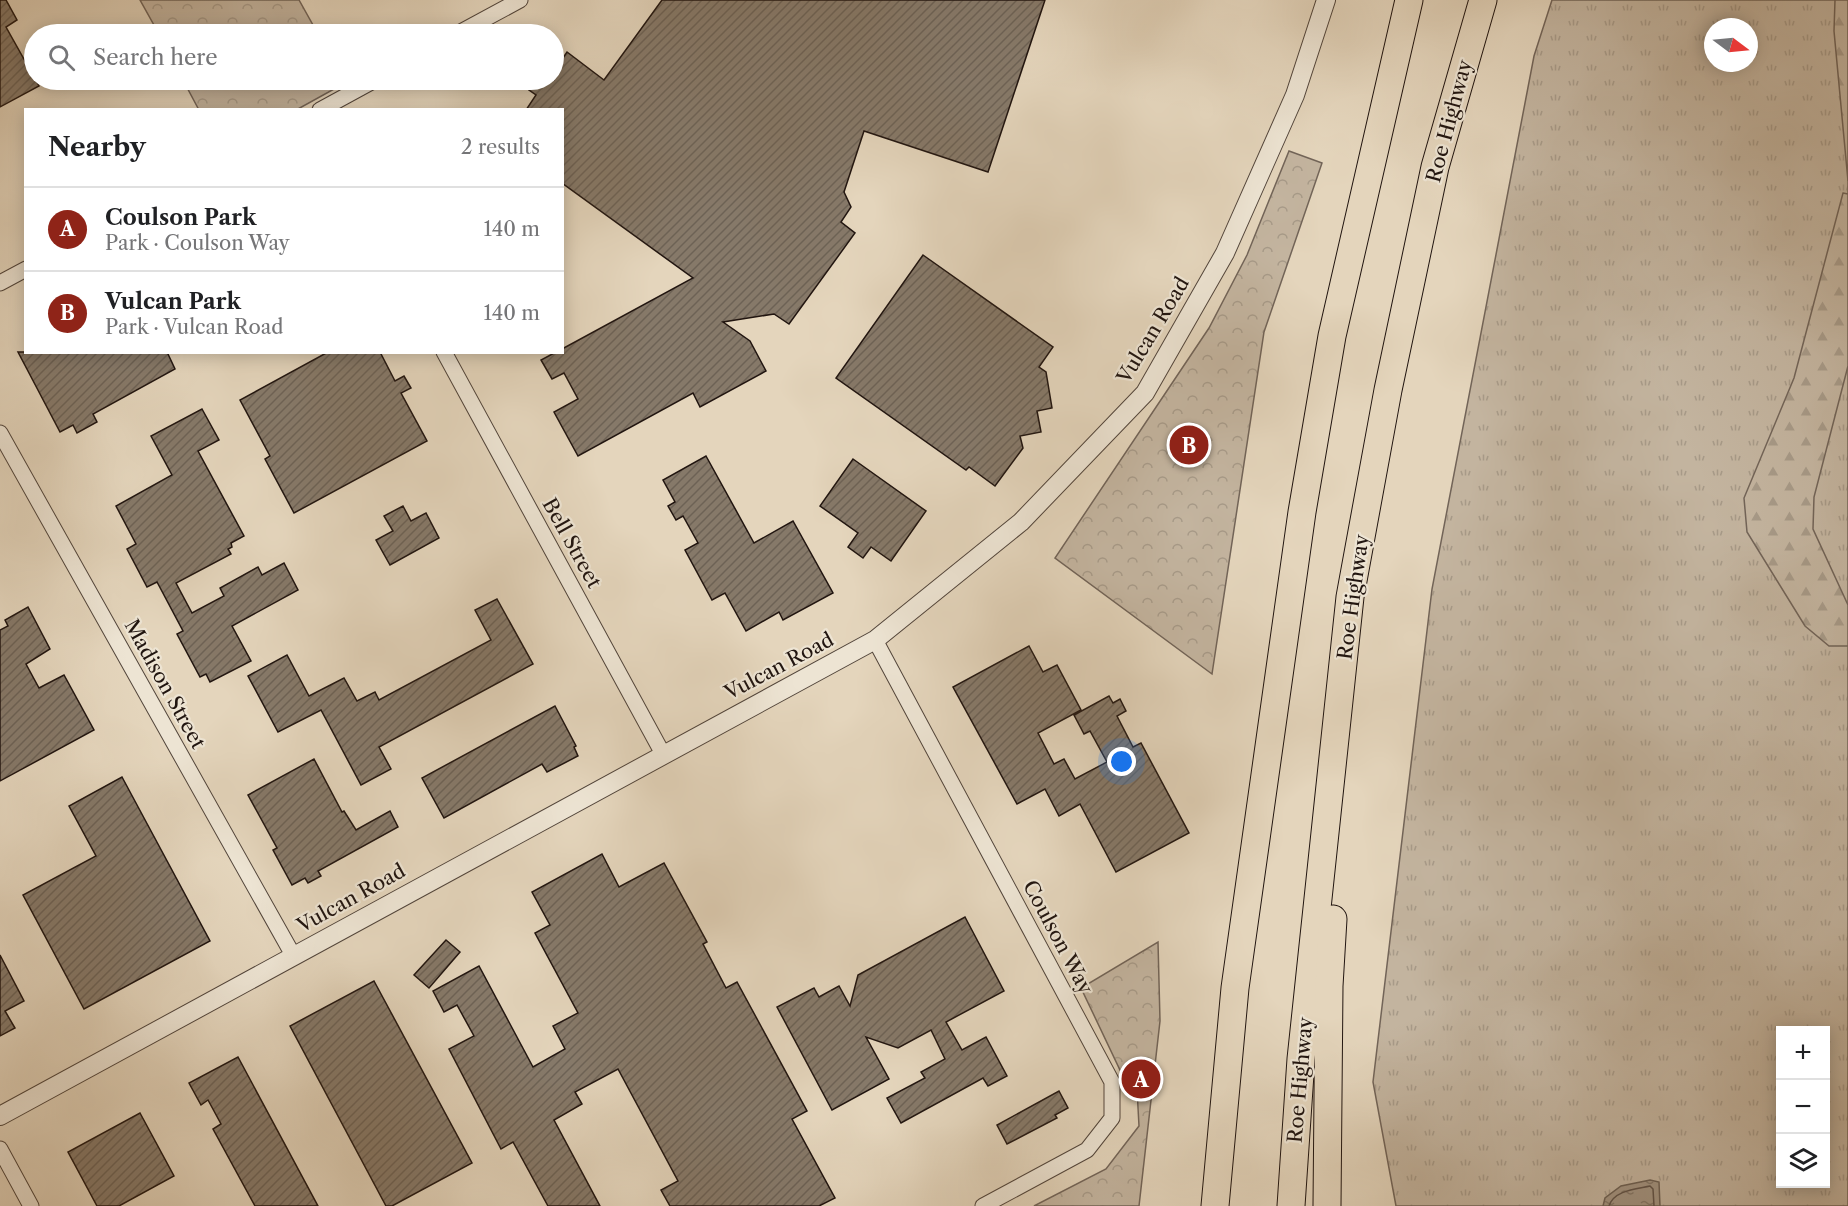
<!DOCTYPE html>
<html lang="en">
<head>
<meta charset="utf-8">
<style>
	:root { --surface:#fff; --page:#f2f2f2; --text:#202124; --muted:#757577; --line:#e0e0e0; --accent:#8f2418 }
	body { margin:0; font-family:"Libre Caslon Text",serif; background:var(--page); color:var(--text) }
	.controls { position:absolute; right:18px; bottom:18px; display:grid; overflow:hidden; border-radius:0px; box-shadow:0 3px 15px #0003 }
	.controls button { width:54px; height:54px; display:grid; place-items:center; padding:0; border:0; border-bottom:2px solid var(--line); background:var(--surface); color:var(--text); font:30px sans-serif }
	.compass { position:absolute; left:1704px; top:18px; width:54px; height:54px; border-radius:50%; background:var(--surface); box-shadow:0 3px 15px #0003; rotate:106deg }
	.you { position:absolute; left:1122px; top:762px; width:21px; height:21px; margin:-15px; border:4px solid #fff; border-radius:50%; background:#1a73e8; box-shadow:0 0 0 9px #1a73e833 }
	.badge { display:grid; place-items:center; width:39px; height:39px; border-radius:50%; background:var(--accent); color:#fff; font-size:20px; font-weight:700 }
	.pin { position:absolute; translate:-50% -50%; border:3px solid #fff; box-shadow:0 2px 6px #0006 }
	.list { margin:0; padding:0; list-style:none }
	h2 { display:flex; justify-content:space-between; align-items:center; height:78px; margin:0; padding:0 24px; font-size:26px }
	h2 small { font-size:20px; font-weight:400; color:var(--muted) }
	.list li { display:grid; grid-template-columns:39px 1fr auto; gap:18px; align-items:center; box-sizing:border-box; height:84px; padding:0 24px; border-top:2px solid var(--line) }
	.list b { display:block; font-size:22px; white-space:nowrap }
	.list p { margin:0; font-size:20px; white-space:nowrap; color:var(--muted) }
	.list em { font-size:20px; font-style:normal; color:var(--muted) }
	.icon { flex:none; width:33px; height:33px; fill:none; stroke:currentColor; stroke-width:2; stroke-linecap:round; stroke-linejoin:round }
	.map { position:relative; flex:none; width:1848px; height:1206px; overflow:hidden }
	.search { position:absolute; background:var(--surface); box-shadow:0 3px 15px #0003; left:24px; top:24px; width:540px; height:66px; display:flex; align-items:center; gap:15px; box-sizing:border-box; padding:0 21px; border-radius:33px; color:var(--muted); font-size:22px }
	.panel { position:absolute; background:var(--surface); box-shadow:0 3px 15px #0003; left:24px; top:108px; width:540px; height:246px; border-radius:0px }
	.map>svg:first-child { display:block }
	.grass { fill:url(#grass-tufts); stroke:#726458; stroke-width:1.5; fill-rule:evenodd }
	.forest { fill:url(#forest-firs); stroke:#726458; stroke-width:1.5 }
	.park { fill:url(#park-crowns); stroke:#726458; stroke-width:1.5 }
	.water { fill:url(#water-ripples); stroke:#6e6154; stroke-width:1.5 }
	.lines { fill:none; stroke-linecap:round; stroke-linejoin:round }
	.shore { stroke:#625449; stroke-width:1.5 }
	.building { fill:url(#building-hatch); stroke:#211510; stroke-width:1.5 }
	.minor-casing { stroke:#52453b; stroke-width:17 }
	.tertiary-casing { stroke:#52453b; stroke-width:20 }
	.motorway-casing { stroke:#211510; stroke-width:29 }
	.minor { stroke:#ede4d3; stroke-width:15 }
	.tertiary { stroke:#ede4d3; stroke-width:18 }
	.motorway { stroke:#e4d5bc; stroke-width:27 }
	.labels { text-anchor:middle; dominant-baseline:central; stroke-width:4.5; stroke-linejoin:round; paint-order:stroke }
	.street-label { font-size:20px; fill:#211510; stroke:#ede4d3 }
</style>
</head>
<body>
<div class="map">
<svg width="1848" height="1206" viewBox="0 0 1848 1206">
	<defs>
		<pattern id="grass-tufts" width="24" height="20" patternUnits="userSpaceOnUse" patternTransform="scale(1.5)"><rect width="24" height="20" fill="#c3b49f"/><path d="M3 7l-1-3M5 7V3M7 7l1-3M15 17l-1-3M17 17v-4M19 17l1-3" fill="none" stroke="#a79a88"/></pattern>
		<pattern id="forest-firs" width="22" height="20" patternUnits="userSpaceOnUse" patternTransform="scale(1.5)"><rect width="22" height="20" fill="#c3b49f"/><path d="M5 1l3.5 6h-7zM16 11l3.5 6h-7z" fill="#a79a88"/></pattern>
		<pattern id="park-crowns" width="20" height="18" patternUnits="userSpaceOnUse" patternTransform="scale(1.5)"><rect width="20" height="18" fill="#c3b49f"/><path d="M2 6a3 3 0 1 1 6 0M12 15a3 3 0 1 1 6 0" fill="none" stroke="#a79a88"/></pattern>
		<pattern id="water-ripples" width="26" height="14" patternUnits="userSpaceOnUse" patternTransform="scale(1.5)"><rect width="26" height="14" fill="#a29482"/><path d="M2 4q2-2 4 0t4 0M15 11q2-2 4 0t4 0" fill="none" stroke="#847869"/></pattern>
		<pattern id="building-hatch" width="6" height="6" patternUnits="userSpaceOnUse" patternTransform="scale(1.5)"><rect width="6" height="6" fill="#867969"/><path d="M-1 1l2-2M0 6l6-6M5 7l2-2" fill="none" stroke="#6d6255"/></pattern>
	</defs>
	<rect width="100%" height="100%" fill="#e4d5bc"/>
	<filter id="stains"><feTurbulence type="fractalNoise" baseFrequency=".00333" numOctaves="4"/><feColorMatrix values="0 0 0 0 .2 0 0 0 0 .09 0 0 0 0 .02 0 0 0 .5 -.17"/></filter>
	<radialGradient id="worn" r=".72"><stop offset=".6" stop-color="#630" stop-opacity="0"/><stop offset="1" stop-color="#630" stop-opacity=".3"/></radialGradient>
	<!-- grass -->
	<path class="grass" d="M 1552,0 L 1848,0 L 1848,1206 L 1396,1206 L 1373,1082 L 1432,589 L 1534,56 ZM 1713,27 L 1749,27 L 1749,63 L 1713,63 ZM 1780,1030 L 1826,1030 L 1826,1184 L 1780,1184 Z"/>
	<!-- forest -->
	<g class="forest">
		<polygon points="1835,0 1848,0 1848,181 1834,31"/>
		<polygon points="1843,193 1848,194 1848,366 1814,497 1813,529 1848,605 1848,646 1829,646 1805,626 1747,532 1744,498 1794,378"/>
	</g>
	<!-- park -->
	<g class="park">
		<polygon points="140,0 299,0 318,34 159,34"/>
		<polygon points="183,80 343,80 345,83 298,109 199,110"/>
		<polygon points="1289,151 1322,163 1264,332 1212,674 1055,558 1209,328 1247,255"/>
		<polygon points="1158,942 1160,1021 1139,1206 1034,1206 1106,1169 1139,1126 1137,1089 1120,1070 1081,988"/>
	</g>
	<!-- water -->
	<polygon class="water" points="1650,1180 1659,1182 1660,1206 1603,1206 1605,1198 1621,1186"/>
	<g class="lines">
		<!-- shore -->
		<path class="shore" d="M 1609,1206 C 1614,1190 1637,1189 1650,1186 L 1653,1189 L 1654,1206"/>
	</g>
	<!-- building -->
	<g class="building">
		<polygon points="0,0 6,0 17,20 6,27 39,86 0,107"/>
		<polygon points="662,0 1045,0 988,172 864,131 844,192 851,207 841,222 855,233 789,324 774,314 723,322 750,341 766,371 700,407 693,393 578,456 554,412 578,399 564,373 552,379 541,360 556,352 562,352 562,349 693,278 562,183 562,110 526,110 536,95 529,90 536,80 554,80 554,71 567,52 604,80"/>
		<polygon points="923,255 1053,347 1039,367 1046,372 1052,408 1037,411 1041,432 1020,436 1023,448 995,486 969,467 966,470 836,378"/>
		<polygon points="18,352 167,352 175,369 93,414 97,422 77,433 73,425 60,432"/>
		<polygon points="328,352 380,352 395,381 404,376 411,388 401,393 427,441 294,513 265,459 270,456 240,400"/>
		<polygon points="202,409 219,440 198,451 244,536 231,543 232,547 228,549 231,554 176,583 192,613 224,596 220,588 258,567 262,575 284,563 298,590 232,626 251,661 210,682 206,674 200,677 177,634 183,631 157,582 147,587 127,549 136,544 116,506 172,475 151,436"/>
		<polygon points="706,456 754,543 793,521 833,593 783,620 779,612 746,631 725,593 712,600 685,550 698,543 683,516 676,520 668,506 675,502 663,480"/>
		<polygon points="853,459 926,511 891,561 871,547 863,558 848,547 858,533 820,506"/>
		<polygon points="403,506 411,521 426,513 439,538 390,565 376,540 393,531 384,516"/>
		<polygon points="497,599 533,664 379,747 391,769 361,785 321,710 278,732 248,676 287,655 309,696 344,678 357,701 375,692 379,700 491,640 475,610"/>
		<polygon points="28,607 50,649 26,664 39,688 64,675 94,730 0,781 0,630 8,626 5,620"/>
		<polygon points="1029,646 1043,672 1057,665 1081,710 1038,733 1054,764 1064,759 1075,779 1107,762 1090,731 1084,734 1074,715 1109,696 1113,703 1120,699 1126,711 1117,716 1133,747 1141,743 1189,833 1116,872 1080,804 1059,816 1045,789 1017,804 953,687"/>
		<polygon points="555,706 576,746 574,747 578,756 547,772 542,764 444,818 422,778"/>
		<polygon points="314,759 342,812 344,811 356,830 390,811 398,827 318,871 321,876 308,883 305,878 292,885 273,850 277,848 248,795"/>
		<polygon points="122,777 210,941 84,1009 23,895 96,856 69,806"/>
		<polygon points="602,854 619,887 664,863 707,942 703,944 726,988 737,982 807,1111 792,1119 835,1198 819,1206 670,1206 661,1190 678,1181 618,1069 575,1092 582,1104 554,1120 600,1206 548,1206 513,1142 501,1149 449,1049 474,1036 457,1005 444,1012 433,991 479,966 533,1067 565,1049 553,1026 578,1013 535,933 550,925 532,892"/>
		<polygon points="965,917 1004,991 946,1022 962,1050 986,1037 1007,1076 988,1086 983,1078 901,1123 887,1098 925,1078 921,1072 945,1059 931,1030 898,1048 866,1037 889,1079 832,1110 777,1007 814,988 819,997 839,986 850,1006 858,975"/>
		<polygon points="446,940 460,952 429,988 414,975"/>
		<polygon points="0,955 24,1001 5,1011 15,1028 0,1036"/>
		<polygon points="374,981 472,1163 392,1206 386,1206 290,1026"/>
		<polygon points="238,1057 318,1206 255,1206 213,1129 221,1124 208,1100 201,1105 189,1083"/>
		<polygon points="1059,1091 1068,1108 1055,1115 1057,1118 1007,1144 997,1125"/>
		<polygon points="140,1113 174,1176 119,1206 97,1206 68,1152"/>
	</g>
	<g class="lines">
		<defs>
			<g id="minor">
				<polyline points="457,34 520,0"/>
				<polyline points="320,110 375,80"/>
				<polyline points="0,283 26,269"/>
				<polyline points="444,352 663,754"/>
				<polyline points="0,433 293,955"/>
				<polyline points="875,640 1112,1082 1112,1118 1087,1150 983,1206"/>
				<polyline points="0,1149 31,1206"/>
			</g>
			<polyline id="tertiary" points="0,1116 875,640 1021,522 1145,393 1225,253 1295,95 1326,0"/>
			<g id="motorway">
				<polyline points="1215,1206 1235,988 1302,512 1332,336 1409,0"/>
				<polyline points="1291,1206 1301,1059 1350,597 1388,390 1435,167 1483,0"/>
				<polyline points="1327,1206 1329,986 1333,919"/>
			</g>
		</defs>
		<!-- minor casing -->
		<use href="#minor" class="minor-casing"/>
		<!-- tertiary casing -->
		<use href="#tertiary" class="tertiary-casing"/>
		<!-- motorway casing -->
		<use href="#motorway" class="motorway-casing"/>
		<!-- minor -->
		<use href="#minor" class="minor"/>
		<!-- tertiary -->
		<use href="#tertiary" class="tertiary"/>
		<!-- motorway -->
		<use href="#motorway" class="motorway"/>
	</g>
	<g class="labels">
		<!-- street labels -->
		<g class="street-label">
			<text transform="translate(1449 121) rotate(-75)">Roe Highway</text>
			<text transform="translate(1153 330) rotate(-59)">Vulcan Road</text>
			<text transform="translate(572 543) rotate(61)">Bell Street</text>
			<text transform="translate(1353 597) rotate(-82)">Roe Highway</text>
			<text transform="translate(779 666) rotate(-28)">Vulcan Road</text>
			<text transform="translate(165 684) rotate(61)">Madison Street</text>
			<text transform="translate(351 898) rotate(-29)">Vulcan Road</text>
			<text transform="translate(1058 937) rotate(62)">Coulson Way</text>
			<text transform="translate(1300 1080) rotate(-85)">Roe Highway</text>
		</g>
	</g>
	<rect width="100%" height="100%" filter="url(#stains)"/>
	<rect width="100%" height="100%" fill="url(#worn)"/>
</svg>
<div class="controls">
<button>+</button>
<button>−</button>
<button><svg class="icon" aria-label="layers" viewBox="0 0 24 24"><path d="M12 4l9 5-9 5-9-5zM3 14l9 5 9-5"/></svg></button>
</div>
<svg class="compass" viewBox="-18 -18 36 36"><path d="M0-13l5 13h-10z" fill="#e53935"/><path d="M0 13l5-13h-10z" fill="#757577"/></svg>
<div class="you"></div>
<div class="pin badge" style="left:1141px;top:1079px">A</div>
<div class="pin badge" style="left:1189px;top:445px">B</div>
<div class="search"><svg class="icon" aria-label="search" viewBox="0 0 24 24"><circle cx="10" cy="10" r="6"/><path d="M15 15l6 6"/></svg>Search here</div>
<section class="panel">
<h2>Nearby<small>2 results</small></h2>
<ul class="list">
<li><span class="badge">A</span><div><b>Coulson Park</b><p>Park · Coulson Way</p></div><em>140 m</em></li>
<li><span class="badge">B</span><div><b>Vulcan Park</b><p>Park · Vulcan Road</p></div><em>140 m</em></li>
</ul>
</section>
</div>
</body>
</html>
